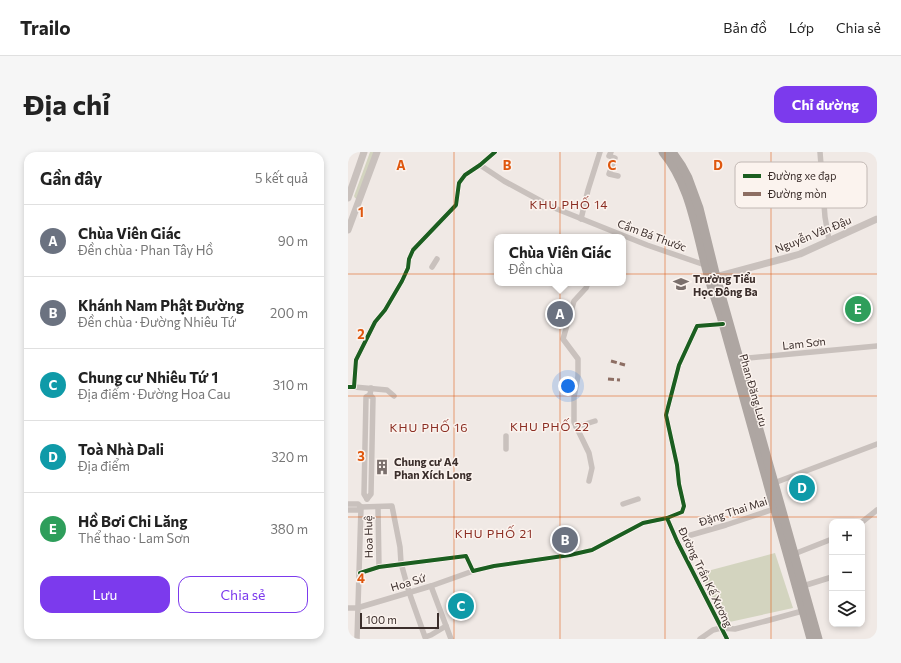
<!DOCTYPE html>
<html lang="vi">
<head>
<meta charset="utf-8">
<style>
	:root { --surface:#fff; --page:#f6f6f6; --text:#222; --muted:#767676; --line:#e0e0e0; --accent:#7c3aed }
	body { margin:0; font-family:Commissioner,sans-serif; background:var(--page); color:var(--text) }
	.controls { position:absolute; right:12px; bottom:12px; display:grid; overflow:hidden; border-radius:8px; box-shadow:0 2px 6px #0003 }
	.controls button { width:36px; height:36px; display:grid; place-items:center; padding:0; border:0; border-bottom:1px solid var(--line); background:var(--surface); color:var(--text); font:20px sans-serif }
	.scale { position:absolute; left:12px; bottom:10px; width:79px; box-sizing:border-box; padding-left:4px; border:2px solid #3b2e2b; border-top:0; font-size:11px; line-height:14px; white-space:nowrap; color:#3b2e2b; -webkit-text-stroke:3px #fbf3ee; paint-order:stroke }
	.you { position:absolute; left:220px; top:234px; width:14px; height:14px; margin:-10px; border:3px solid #fff; border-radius:50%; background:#1a73e8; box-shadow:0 0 0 6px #1a73e833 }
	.badge { display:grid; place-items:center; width:26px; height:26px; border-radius:50%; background:var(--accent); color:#fff; font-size:13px; font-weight:700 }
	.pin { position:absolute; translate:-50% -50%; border:2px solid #fff; box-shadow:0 1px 4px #0006 }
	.popup { position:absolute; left:146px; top:82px; width:132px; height:52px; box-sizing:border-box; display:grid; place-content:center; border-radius:8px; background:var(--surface); filter:drop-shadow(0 1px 3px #0005); font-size:13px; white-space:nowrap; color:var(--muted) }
	.popup b { font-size:15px; color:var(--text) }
	.popup::after { content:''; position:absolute; left:50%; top:100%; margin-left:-8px; border:8px solid transparent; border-top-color:var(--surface) }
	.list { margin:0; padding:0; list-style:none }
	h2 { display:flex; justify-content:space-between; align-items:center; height:52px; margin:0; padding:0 16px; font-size:17px }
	h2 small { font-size:13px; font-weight:400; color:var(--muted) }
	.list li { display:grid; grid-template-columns:26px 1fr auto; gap:12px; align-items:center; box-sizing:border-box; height:72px; padding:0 16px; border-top:1px solid var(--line) }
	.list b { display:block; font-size:15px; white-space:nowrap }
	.list p { margin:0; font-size:13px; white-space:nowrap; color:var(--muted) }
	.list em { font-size:13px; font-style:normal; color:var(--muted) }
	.actions { display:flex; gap:8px; padding:12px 16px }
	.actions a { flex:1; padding:9px 0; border:1px solid var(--accent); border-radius:12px; text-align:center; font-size:14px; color:var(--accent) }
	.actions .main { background:var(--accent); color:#fff }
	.icon { flex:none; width:22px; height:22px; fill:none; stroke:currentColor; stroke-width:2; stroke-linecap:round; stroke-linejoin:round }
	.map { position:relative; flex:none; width:529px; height:487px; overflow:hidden; border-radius:12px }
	header { display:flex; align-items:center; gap:24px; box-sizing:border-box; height:56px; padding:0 20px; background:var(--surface); border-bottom:1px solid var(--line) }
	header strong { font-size:19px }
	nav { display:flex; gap:22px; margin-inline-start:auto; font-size:14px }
	.intro { display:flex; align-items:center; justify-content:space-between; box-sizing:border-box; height:96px; padding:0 24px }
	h1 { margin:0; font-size:28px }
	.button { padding:10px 18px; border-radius:12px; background:var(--accent); color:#fff; font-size:14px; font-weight:700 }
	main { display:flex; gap:24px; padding:0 24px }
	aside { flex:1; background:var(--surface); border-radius:12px; box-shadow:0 2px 6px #0003 }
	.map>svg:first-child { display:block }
	.green { fill:#d3d4bf }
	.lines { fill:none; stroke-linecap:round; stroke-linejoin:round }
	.minor { stroke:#c9c1bd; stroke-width:5.5 }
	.tertiary { stroke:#c9c1bd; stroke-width:7 }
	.primary { stroke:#aea6a2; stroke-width:9 }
	.quiet { stroke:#8d6e63; stroke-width:3; stroke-dasharray:6 3; stroke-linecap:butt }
	.cycleway-casing { stroke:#fbf3ee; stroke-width:6 }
	.cycleway { stroke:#1b5e20; stroke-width:4 }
	.grid { fill:none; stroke:#df570e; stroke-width:1; stroke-opacity:0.55 }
	.labels { text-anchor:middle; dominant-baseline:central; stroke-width:3; stroke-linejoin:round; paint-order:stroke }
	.street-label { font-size:11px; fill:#3b2e2b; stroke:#fbf3ee }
	.poi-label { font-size:11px; font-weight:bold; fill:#3b2e2b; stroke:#fbf3ee; text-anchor:start }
	.neighbourhood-label { font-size:12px; letter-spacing:1px; fill:#8b2e23; stroke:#fbf3ee }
	.key { fill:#fbf3ee; stroke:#c1b8b4; stroke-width:1 }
	.key-label { font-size:11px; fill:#3b2e2b }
	.grid-label { font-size:13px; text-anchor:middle; font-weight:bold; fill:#df570e; stroke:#fbf3ee; stroke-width:3; stroke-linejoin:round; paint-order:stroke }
</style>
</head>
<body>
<header>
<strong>Trailo</strong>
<nav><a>Bản đồ</a><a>Lớp</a><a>Chia sẻ</a></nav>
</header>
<div class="intro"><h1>Địa chỉ</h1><a class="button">Chỉ đường</a></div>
<main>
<aside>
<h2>Gần đây<small>5 kết quả</small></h2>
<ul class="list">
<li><span class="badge" style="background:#6b7280">A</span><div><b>Chùa Viên Giác</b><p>Đền chùa · Phan Tây Hồ</p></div><em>90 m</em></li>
<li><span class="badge" style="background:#6b7280">B</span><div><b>Khánh Nam Phật Đường</b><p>Đền chùa · Đường Nhiêu Tứ</p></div><em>200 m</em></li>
<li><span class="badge" style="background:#0f9aa8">C</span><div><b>Chung cư Nhiêu Tứ 1</b><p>Địa điểm · Đường Hoa Cau</p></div><em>310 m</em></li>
<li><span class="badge" style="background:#0f9aa8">D</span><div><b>Toà Nhà Dali</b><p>Địa điểm</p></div><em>320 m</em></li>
<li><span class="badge" style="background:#2e9e5b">E</span><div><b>Hồ Bơi Chi Lăng</b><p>Thể thao · Lam Sơn</p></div><em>380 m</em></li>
</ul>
<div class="actions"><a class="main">Lưu</a><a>Chia sẻ</a></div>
</aside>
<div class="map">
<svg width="529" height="487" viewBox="0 0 529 487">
	<rect width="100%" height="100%" fill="#f0e9e5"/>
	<!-- green -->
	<g class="green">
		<polygon points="22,0 27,0 9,47 7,46 6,44"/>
		<polygon points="427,401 445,456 377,471 352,421"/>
	</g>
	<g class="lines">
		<!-- minor -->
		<g class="minor">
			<polyline points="263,0 261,4 267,6 261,22 270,24"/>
			<polyline points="472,0 477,65 481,88"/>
			<polyline points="132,13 156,29 204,55 299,93 357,113 359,112"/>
			<polyline points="233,67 240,38 252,0"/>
			<polyline points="84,115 89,107"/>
			<polyline points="240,131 238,136 226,149 215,187 230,207 230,224 226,245 226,270 241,301 244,316 241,329"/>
			<polyline points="375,172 349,174 331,213 318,263 329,313 331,332 336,354 334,360 319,366 329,389 379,487"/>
			<polyline points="390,207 529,194"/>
			<polyline points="0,235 6,235 8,208 27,170 37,158 54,129 60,116 61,107 65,98 108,53 111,31 117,23 132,13 147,0"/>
			<polyline points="6,235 39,238 46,244"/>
			<polyline points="228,275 247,269"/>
			<polyline points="158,297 158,284"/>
			<polyline points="426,331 529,292"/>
			<polyline points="19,347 23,342 25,246 22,243 23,236"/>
			<polyline points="19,347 16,342 18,245 22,243"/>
			<polyline points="0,352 10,352 13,355 44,354 52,395 53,411 61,440 77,485 83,483 98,474"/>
			<polyline points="275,352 290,347"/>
			<polyline points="30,355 31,415"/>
			<polyline points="0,358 10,358 13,355"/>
			<polyline points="514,370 529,358"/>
			<polyline points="343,383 378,373 429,356"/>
			<polyline points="446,402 484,387"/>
			<polyline points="12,421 31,415 118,404 125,419 146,414 222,403 244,398 295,371 319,366"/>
			<polyline points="83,434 103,487"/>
			<polyline points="455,434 484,425"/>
			<polyline points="0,456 9,456 83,434 125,419"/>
			<path d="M 9,487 C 10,443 12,399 13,355"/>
			<polyline points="352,487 365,478 373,476 387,477 418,469 458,458"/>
		</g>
		<!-- tertiary -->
		<g class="tertiary">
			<polyline points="0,46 16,0"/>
			<polyline points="0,78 29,0"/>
			<polyline points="364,126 438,106 452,102 529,67"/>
		</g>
		<!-- primary -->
		<g class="primary">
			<path d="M 315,0 C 341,31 347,73 357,111 C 361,129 367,146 373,164 L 463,487"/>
			<polyline points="324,0 333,13 340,26 351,56 368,125 470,487"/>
		</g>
		<!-- quiet -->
		<g class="quiet">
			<polyline points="263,209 277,213"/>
			<polyline points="260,227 272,228"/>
		</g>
		<defs>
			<g id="cycleway">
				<polyline points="375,172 349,174 331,213 318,263 329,313 331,332 336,354 334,360 319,366 329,389 379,487"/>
				<polyline points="0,235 6,235 8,208 27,170 37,158 54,129 60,116 61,107 65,98 108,53 111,31 117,23 132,13 147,0"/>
				<polyline points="12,421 31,415 118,404 125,419 146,414 222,403 244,398 295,371 319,366"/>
			</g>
		</defs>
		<!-- cycleway casing -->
		<use href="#cycleway" class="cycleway-casing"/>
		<!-- cycleway -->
		<use href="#cycleway" class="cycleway"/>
	</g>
	<!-- grid -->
	<path class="grid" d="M 106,0 L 106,487M 212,0 L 212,487M 317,0 L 317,487M 423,0 L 423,487M 0,122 L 529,122M 0,244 L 529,244M 0,365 L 529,365"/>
	<!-- icons -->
	<defs>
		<symbol id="school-bare" viewBox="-9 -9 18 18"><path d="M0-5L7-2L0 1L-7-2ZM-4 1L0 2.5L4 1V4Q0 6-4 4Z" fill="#7a6f6c" stroke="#fbf3ee" stroke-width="2.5" paint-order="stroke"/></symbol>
		<symbol id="building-bare" viewBox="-9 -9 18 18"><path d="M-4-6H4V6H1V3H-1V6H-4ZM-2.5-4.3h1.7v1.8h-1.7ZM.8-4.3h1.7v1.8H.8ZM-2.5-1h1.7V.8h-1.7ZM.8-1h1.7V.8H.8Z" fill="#7a6f6c" stroke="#fbf3ee" stroke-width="2.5" paint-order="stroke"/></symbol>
	</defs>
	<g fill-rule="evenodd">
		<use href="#school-bare" x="322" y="121" width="22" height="22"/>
		<use href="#building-bare" x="23" y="304" width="22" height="22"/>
	</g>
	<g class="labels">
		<!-- street labels -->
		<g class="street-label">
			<text transform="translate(465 82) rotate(-22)">Nguyễn Văn Đậu</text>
			<text transform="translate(304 83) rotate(20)">Cầm Bá Thước</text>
			<text transform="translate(456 191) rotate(-6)">Lam Sơn</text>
			<text transform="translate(406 238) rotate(74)">Phan Đăng Lưu</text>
			<text transform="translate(385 359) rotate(-18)">Đặng Thai Mai</text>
			<text transform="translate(20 385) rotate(-91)">Hoa Huệ</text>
			<text transform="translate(358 425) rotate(64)">Đường Trần Kế Xương</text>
			<text transform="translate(60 430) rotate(-17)">Hoa Sứ</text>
		</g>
		<!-- poi labels -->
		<g class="poi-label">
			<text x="345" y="126">Trường Tiểu<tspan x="345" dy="13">Học Đông Ba</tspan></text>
			<text x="46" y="309">Chung cư A4<tspan x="46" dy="13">Phan Xích Long</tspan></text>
		</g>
		<!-- neighbourhood labels -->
		<g class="neighbourhood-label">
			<text x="221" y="52">KHU PHỐ 14</text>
			<text x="202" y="274">KHU PHỐ 22</text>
			<text x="81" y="275">KHU PHỐ 16</text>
			<text x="146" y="381">KHU PHỐ 21</text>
		</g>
	</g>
	<!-- legend -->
	<rect x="387" y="10" width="132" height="46" rx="6" class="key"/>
	<rect x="395" y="22" width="18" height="4" fill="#1b5e20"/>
	<rect x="395" y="40" width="18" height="4" fill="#8d6e63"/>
	<g class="key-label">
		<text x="420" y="28">Đường xe đạp</text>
		<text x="420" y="46">Đường mòn</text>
	</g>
	<g class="grid-label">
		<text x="53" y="18">A</text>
		<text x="159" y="18">B</text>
		<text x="264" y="18">C</text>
		<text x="370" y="18">D</text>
		<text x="13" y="65">1</text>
		<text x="13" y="187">2</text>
		<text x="13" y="309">3</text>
		<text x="13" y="431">4</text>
	</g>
</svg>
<div class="controls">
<button>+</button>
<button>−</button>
<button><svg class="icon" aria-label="layers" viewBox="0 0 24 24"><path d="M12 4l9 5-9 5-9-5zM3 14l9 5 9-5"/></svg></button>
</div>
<div class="scale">100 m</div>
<div class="you"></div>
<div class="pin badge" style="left:212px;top:162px;background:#6b7280">A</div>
<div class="popup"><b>Chùa Viên Giác</b>Đền chùa</div>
<div class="pin badge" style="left:217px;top:388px;background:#6b7280">B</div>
<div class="pin badge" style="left:113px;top:454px;background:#0f9aa8">C</div>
<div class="pin badge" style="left:454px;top:336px;background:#0f9aa8">D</div>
<div class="pin badge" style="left:510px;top:157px;background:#2e9e5b">E</div>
</div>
</main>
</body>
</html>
